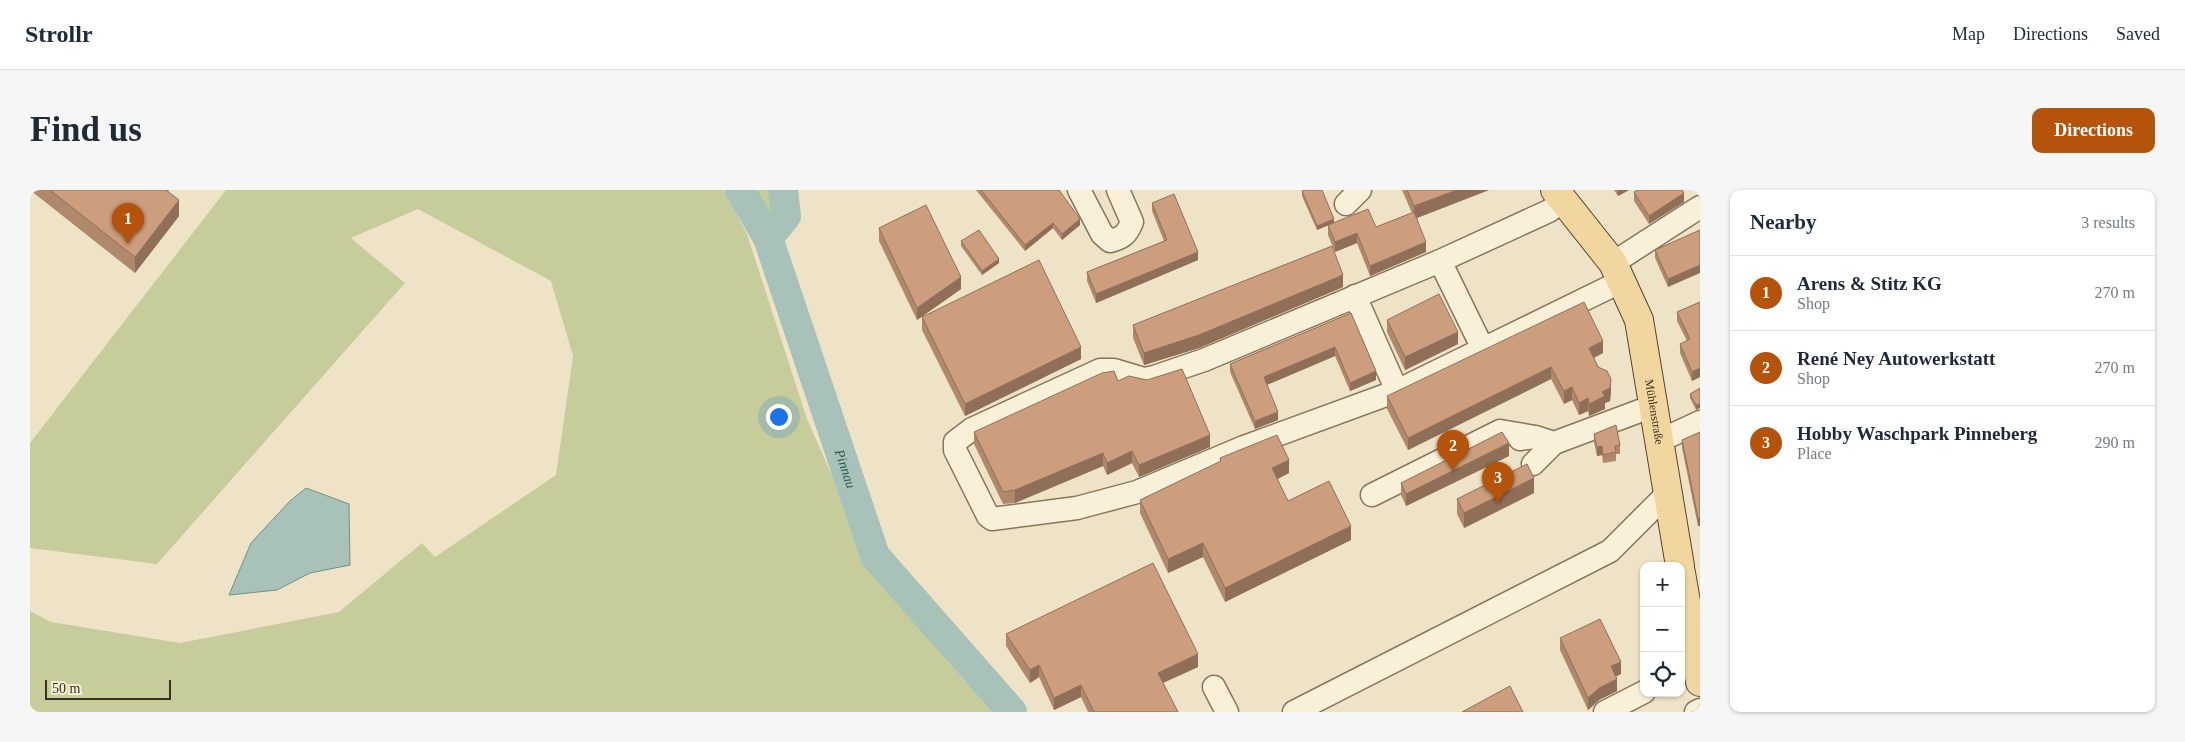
<!DOCTYPE html>
<html lang="en">
<head>
<meta charset="utf-8">
<style>
	:root { --surface:#fff; --page:#f6f6f7; --text:#1f2937; --muted:#747a83; --line:#e0e1e3; --accent:#b45309 }
	body { margin:0; font-family:"Times New Roman",serif; background:var(--page); color:var(--text) }
	.controls { position:absolute; right:15px; bottom:15px; display:grid; overflow:hidden; border-radius:10px; box-shadow:0 1px 4px #0004 }
	.controls button { width:45px; height:45px; display:grid; place-items:center; padding:0; border:0; border-bottom:1px solid var(--line); background:var(--surface); color:var(--text); font:25px sans-serif }
	.scale { position:absolute; left:15px; bottom:12px; width:126px; box-sizing:border-box; padding-left:5px; border:2px solid #3b2d20; border-top:0; font-size:14px; line-height:18px; white-space:nowrap; color:#3b2d20; -webkit-text-stroke:4px #f6edd6; paint-order:stroke }
	.you { position:absolute; left:748px; top:226px; width:18px; height:18px; margin:-12px; border:4px solid #fff; border-radius:50%; background:#1a73e8; box-shadow:0 0 0 8px #1a73e833 }
	.badge { display:grid; place-items:center; width:32px; height:32px; border-radius:50%; background:var(--accent); color:#fff; font-size:16px; font-weight:700 }
	.pin { position:absolute; translate:-50% -41px; filter:drop-shadow(0 1px 2px #0008) }
	.pin::after { content:''; position:absolute; top:26px; width:18px; height:15px; background:inherit; clip-path:polygon(0 0,100% 0,50% 100%) }
	.list { margin:0; padding:0; list-style:none }
	h2 { display:flex; justify-content:space-between; align-items:center; height:65px; margin:0; padding:0 20px; font-size:21px }
	h2 small { font-size:16px; font-weight:400; color:var(--muted) }
	.list li { display:grid; grid-template-columns:32px 1fr auto; gap:15px; align-items:center; box-sizing:border-box; height:75px; padding:0 20px; border-top:1px solid var(--line) }
	.list b { display:block; font-size:19px; white-space:nowrap }
	.list p { margin:0; font-size:16px; white-space:nowrap; color:var(--muted) }
	.list em { font-size:16px; font-style:normal; color:var(--muted) }
	.icon { flex:none; width:28px; height:28px; fill:none; stroke:currentColor; stroke-width:2; stroke-linecap:round; stroke-linejoin:round }
	.map { position:relative; flex:none; width:1670px; height:522px; overflow:hidden; border-radius:10px }
	header { display:flex; align-items:center; gap:30px; box-sizing:border-box; height:70px; padding:0 25px; background:var(--surface); border-bottom:1px solid var(--line) }
	header strong { font-size:24px }
	nav { display:flex; gap:28px; margin-inline-start:auto; font-size:18px }
	.intro { display:flex; align-items:center; justify-content:space-between; box-sizing:border-box; height:120px; padding:0 30px }
	h1 { margin:0; font-size:35px }
	.button { padding:12px 22px; border-radius:10px; background:var(--accent); color:#fff; font-size:18px; font-weight:700 }
	main { display:flex; gap:30px; padding:0 30px }
	aside { flex:1; background:var(--surface); border-radius:10px; box-shadow:0 1px 4px #0004 }
	.map>svg:first-child { display:block }
	.green { fill:#c7cd9a }
	.water { fill:#a8c2ba; stroke:#6e9188 }
	.lines { fill:none; stroke-linecap:round; stroke-linejoin:round }
	.river { stroke:#a8c2ba; stroke-width:30 }
	.minor-casing { stroke:#8a745c; stroke-width:25 }
	.major-casing { stroke:#584330; stroke-width:30 }
	.minor { stroke:#f9f0da; stroke-width:22 }
	.major { stroke:#f1d79f; stroke-width:28 }
	.wall { fill:#b0886c }
	.shaded-wall { fill:#906f58 }
	.building { fill:#cd9e7d; stroke:#906f58 }
	.labels { text-anchor:middle; dominant-baseline:central; stroke-width:5; stroke-linejoin:round; paint-order:stroke }
	.street-label { font-size:12px; fill:#3b2d20; stroke:#f6edd6 }
	.water-label { font-size:14px; font-style:italic; fill:#2f5a57; stroke:#f6edd6 }
</style>
</head>
<body>
<header>
<strong>Strollr</strong>
<nav><a>Map</a><a>Directions</a><a>Saved</a></nav>
</header>
<div class="intro"><h1>Find us</h1><a class="button">Directions</a></div>
<main>
<div class="map">
<svg width="1670" height="522" viewBox="0 0 1670 522">
	<rect width="100%" height="100%" fill="#efe3c7"/>
	<!-- green -->
	<g class="green">
		<polygon points="196,0 694,0 717,44 777,229 830,349 918,472 962,522 0,522 0,421 21,432 150,453 309,422 392,353 405,367 526,285 543,166 521,91 388,19 321,48 375,93 127,374 0,358 0,253"/>
		<polygon points="710,0 753,0 756,26 738,48"/>
	</g>
	<!-- water -->
	<polygon class="water" points="276,298 319,314 320,375 280,383 247,400 199,405 221,353 260,311"/>
	<g class="lines">
		<!-- river -->
		<g class="river">
			<path id="s1" d="M 710,0 L 738,48 L 845,366 L 982,522"/>
			<polyline points="738,48 756,26 753,0"/>
		</g>
		<defs>
			<g id="minor">
				<path d="M 1049,0 L 1072,44 L 1080,51 C 1093,48 1097,44 1102,32 L 1088,0"/>
				<polyline points="1316,14 1330,0"/>
				<polyline points="1410,71 1453,159 1367,201 1214,257 1107,302 1047,318 962,329 958,326 925,260 925,252 942,239 1070,180 1084,180 1114,189 1124,187 1174,170 1410,71 1519,21 1534,10"/>
				<polyline points="1583,73 1670,17"/>
				<polyline points="1325,106 1367,201"/>
				<polyline points="1453,159 1592,91"/>
				<polyline points="1490,249 1505,247 1524,253 1623,216"/>
				<polyline points="1629,251 1670,232"/>
				<polyline points="1503,274 1524,253"/>
				<polyline points="1342,305 1470,241 1505,247"/>
				<polyline points="1184,497 1197,522"/>
				<polyline points="1264,522 1580,361 1638,303"/>
				<polyline points="1575,522 1614,502"/>
				<polyline points="1666,522 1670,520"/>
			</g>
			<g id="major">
				<path id="s2" d="M 1525,0 L 1583,73 L 1609,130 L 1650,376"/>
				<polyline points="1651,383 1670,492"/>
			</g>
		</defs>
		<!-- minor casing -->
		<use href="#minor" class="minor-casing"/>
		<!-- major casing -->
		<use href="#major" class="major-casing"/>
		<!-- minor -->
		<use href="#minor" class="minor"/>
		<!-- major -->
		<use href="#major" class="major"/>
	</g>
	<!-- wall -->
	<g class="wall">
		<polygon points="0,0 139,0 138,2 149,26 105,83"/>
		<polygon points="946,0 1029,0 1050,35 1032,50 1023,38 995,61"/>
		<polygon points="1372,0 1459,0 1387,28 1396,62 1340,86 1327,53 1305,62 1298,45 1298,35 1287,40 1272,6 1272,1 1304,33 1346,37 1382,23"/>
		<polygon points="1584,0 1599,0 1588,6"/>
		<polygon points="1604,2 1654,12 1619,34 1604,11"/>
		<polygon points="1122,13 1168,70 1066,113 1057,91 1057,82 1134,51 1122,21"/>
		<polygon points="849,38 931,99 887,130 849,51"/>
		<polygon points="1670,40 1638,97 1625,68 1625,60"/>
		<polygon points="931,51 969,73 952,85 931,56"/>
		<polygon points="1313,97 1169,158 1114,175 1103,148 1103,135"/>
		<polygon points="1670,112 1670,187 1662,191 1650,163 1650,154 1657,151 1647,131 1647,122"/>
		<polygon points="1321,123 1346,190 1320,201 1305,166 1237,195 1248,230 1225,239 1200,182 1200,174"/>
		<polygon points="892,127 1051,169 935,226 892,140"/>
		<polygon points="1357,130 1428,154 1375,180 1357,142"/>
		<polygon points="1573,163 1564,168 1581,201 1580,211 1575,213 1575,219 1559,226 1558,221 1549,225 1542,210 1534,214 1521,189 1378,260 1357,219 1357,206"/>
		<polygon points="1088,191 1180,257 1109,287 1102,273 1077,285 1073,276 985,313 973,314 944,254 944,242"/>
		<polygon points="1670,198 1666,220 1660,208 1660,204"/>
		<polygon points="1670,242 1670,336 1668,336 1652,258 1652,250"/>
		<polygon points="1564,244 1590,255 1590,264 1586,264 1586,271 1573,273 1572,265 1567,266 1564,252"/>
		<polygon points="1479,266 1376,316 1371,305 1371,293"/>
		<polygon points="1190,268 1259,283 1247,289 1258,311 1321,350 1195,412 1173,367 1138,383 1110,323 1110,310 1190,272"/>
		<polygon points="1504,303 1434,338 1427,324 1427,309"/>
		<polygon points="976,444 1168,477 1133,493 1148,522 1058,522 1051,507 1024,520 1009,487 1000,493 976,456"/>
		<polygon points="1530,448 1591,484 1586,486 1587,501 1569,510 1558,520 1530,460"/>
	</g>
	<!-- shaded-wall -->
	<g class="shaded-wall">
		<polygon points="1427,0 1459,0 1384,29 1384,16"/>
		<polygon points="1589,0 1599,0 1588,6 1588,1"/>
		<polygon points="1654,3 1654,12 1619,34 1619,26"/>
		<polygon points="149,10 149,26 105,83 105,67"/>
		<polygon points="1050,29 1050,35 1032,50 1032,44"/>
		<polygon points="1304,29 1304,33 1287,40 1287,36"/>
		<polygon points="1023,33 1023,38 995,61 995,55"/>
		<polygon points="1327,43 1327,53 1305,62 1305,52"/>
		<polygon points="1396,52 1396,62 1340,86 1340,76"/>
		<polygon points="1168,62 1168,70 1066,113 1066,104"/>
		<polygon points="969,69 969,73 952,85 952,81"/>
		<polygon points="1670,75 1670,83 1638,97 1638,89"/>
		<polygon points="1313,85 1313,97 1169,158 1114,175 1114,163"/>
		<polygon points="931,87 931,99 887,130 887,118"/>
		<polygon points="1428,142 1428,154 1375,180 1375,167"/>
		<polygon points="1573,151 1573,163 1559,170 1559,158"/>
		<polygon points="1051,157 1051,169 935,226 935,214"/>
		<polygon points="1305,157 1305,166 1234,196 1234,187"/>
		<polygon points="1521,177 1521,189 1378,260 1378,248"/>
		<polygon points="1670,178 1670,187 1662,191 1662,182"/>
		<polygon points="1346,181 1346,190 1320,201 1320,193"/>
		<polygon points="1581,189 1581,201 1580,211 1575,213 1575,219 1559,226 1559,214 1572,202"/>
		<polygon points="1542,197 1542,210 1534,214 1534,201"/>
		<polygon points="1558,208 1558,221 1549,225 1549,213"/>
		<polygon points="1670,214 1670,218 1666,220 1666,215"/>
		<polygon points="1248,222 1248,230 1225,239 1225,231"/>
		<polygon points="1180,245 1180,257 1109,287 1109,275"/>
		<polygon points="1479,253 1479,266 1376,316 1376,304"/>
		<polygon points="1572,256 1572,265 1567,266 1567,257"/>
		<polygon points="1102,261 1102,273 1077,285 1077,273"/>
		<polygon points="1073,263 1073,276 985,313 985,300"/>
		<polygon points="1259,270 1259,283 1242,292 1242,278"/>
		<polygon points="1504,288 1504,303 1434,338 1434,323"/>
		<polygon points="1670,327 1670,336 1668,336 1668,328"/>
		<polygon points="1321,336 1321,350 1195,412 1195,398"/>
		<polygon points="1173,353 1173,367 1138,383 1138,369"/>
		<polygon points="1168,464 1168,477 1128,495 1128,483"/>
		<polygon points="1591,472 1591,484 1581,489 1581,476"/>
		<polygon points="1009,475 1009,487 1000,493 1000,480"/>
		<polygon points="1587,489 1587,501 1569,510 1558,520 1558,508 1569,498"/>
		<polygon points="1051,495 1051,507 1024,520 1024,508"/>
	</g>
	<!-- building -->
	<g class="building">
		<polygon points="20,0 136,0 149,10 105,67"/>
		<polygon points="951,0 1029,0 1050,29 1032,44 1023,33 995,55"/>
		<polygon points="1276,0 1292,0 1304,29 1287,36 1272,1"/>
		<polygon points="1377,0 1427,0 1384,16"/>
		<polygon points="1608,0 1652,0 1654,3 1619,26 1604,2"/>
		<polygon points="1144,4 1168,62 1066,104 1057,82 1137,50 1122,13"/>
		<polygon points="896,15 931,87 887,118 849,38"/>
		<polygon points="1338,19 1346,37 1384,22 1396,52 1340,76 1327,43 1305,52 1298,35"/>
		<polygon points="949,40 969,69 952,81 931,51"/>
		<polygon points="1670,40 1670,75 1638,89 1625,60"/>
		<polygon points="1302,56 1313,85 1169,145 1114,163 1103,135"/>
		<polygon points="1009,70 1051,157 935,214 892,127"/>
		<polygon points="1409,104 1428,142 1375,167 1357,130"/>
		<polygon points="1554,112 1573,151 1559,158 1568,177 1577,181 1581,189 1580,198 1572,202 1575,206 1559,214 1558,208 1549,213 1542,197 1534,201 1521,177 1378,248 1357,206"/>
		<polygon points="1670,112 1670,178 1662,182 1650,154 1660,149 1647,122"/>
		<polygon points="1321,123 1346,181 1320,193 1305,157 1234,187 1248,222 1225,231 1200,174"/>
		<polygon points="1152,179 1180,245 1109,275 1102,261 1077,273 1073,263 985,300 973,302 944,242 1072,183 1084,181 1088,191 1099,186 1117,190"/>
		<polygon points="1670,198 1670,214 1666,215 1660,204"/>
		<polygon points="1586,235 1590,255 1585,256 1586,262 1573,265 1572,256 1567,257 1564,244"/>
		<polygon points="1472,242 1479,253 1376,304 1371,293"/>
		<polygon points="1670,242 1670,327 1668,328 1652,250"/>
		<polygon points="1247,245 1259,270 1242,278 1258,311 1299,291 1321,336 1195,398 1173,353 1138,369 1110,310 1191,271 1190,268"/>
		<polygon points="1497,274 1504,288 1434,323 1427,309"/>
		<polygon points="1123,373 1168,464 1128,483 1148,522 1064,522 1051,495 1024,508 1009,475 1000,480 976,444"/>
		<polygon points="1570,429 1591,472 1581,476 1587,489 1569,498 1558,508 1530,448"/>
		<polygon points="1480,496 1493,522 1432,522"/>
	</g>
	<g class="labels">
		<!-- street labels -->
		<g class="street-label">
			<text stroke="none"><textPath href="#s2" startOffset="249">Mühlenstraße</textPath></text>
		</g>
		<!-- water labels -->
		<g class="water-label">
			<text stroke="none"><textPath href="#s1" startOffset="299">Pinnau</textPath></text>
		</g>
	</g>
</svg>
<div class="controls">
<button>+</button>
<button>−</button>
<button><svg class="icon" aria-label="locate" viewBox="0 0 24 24"><circle cx="12" cy="12" r="6"/><path d="M12 2v4M12 18v4M2 12h4M18 12h4"/></svg></button>
</div>
<div class="scale">50 m</div>
<div class="you"></div>
<div class="pin badge" style="left:98px;top:54px">1</div>
<div class="pin badge" style="left:1423px;top:281px">2</div>
<div class="pin badge" style="left:1468px;top:313px">3</div>
</div>
<aside>
<h2>Nearby<small>3 results</small></h2>
<ul class="list">
<li><span class="badge">1</span><div><b>Arens &amp; Stitz KG</b><p>Shop</p></div><em>270 m</em></li>
<li><span class="badge">2</span><div><b>René Ney Autowerkstatt</b><p>Shop</p></div><em>270 m</em></li>
<li><span class="badge">3</span><div><b>Hobby Waschpark Pinneberg</b><p>Place</p></div><em>290 m</em></li>
</ul>
</aside>
</main>
</body>
</html>
